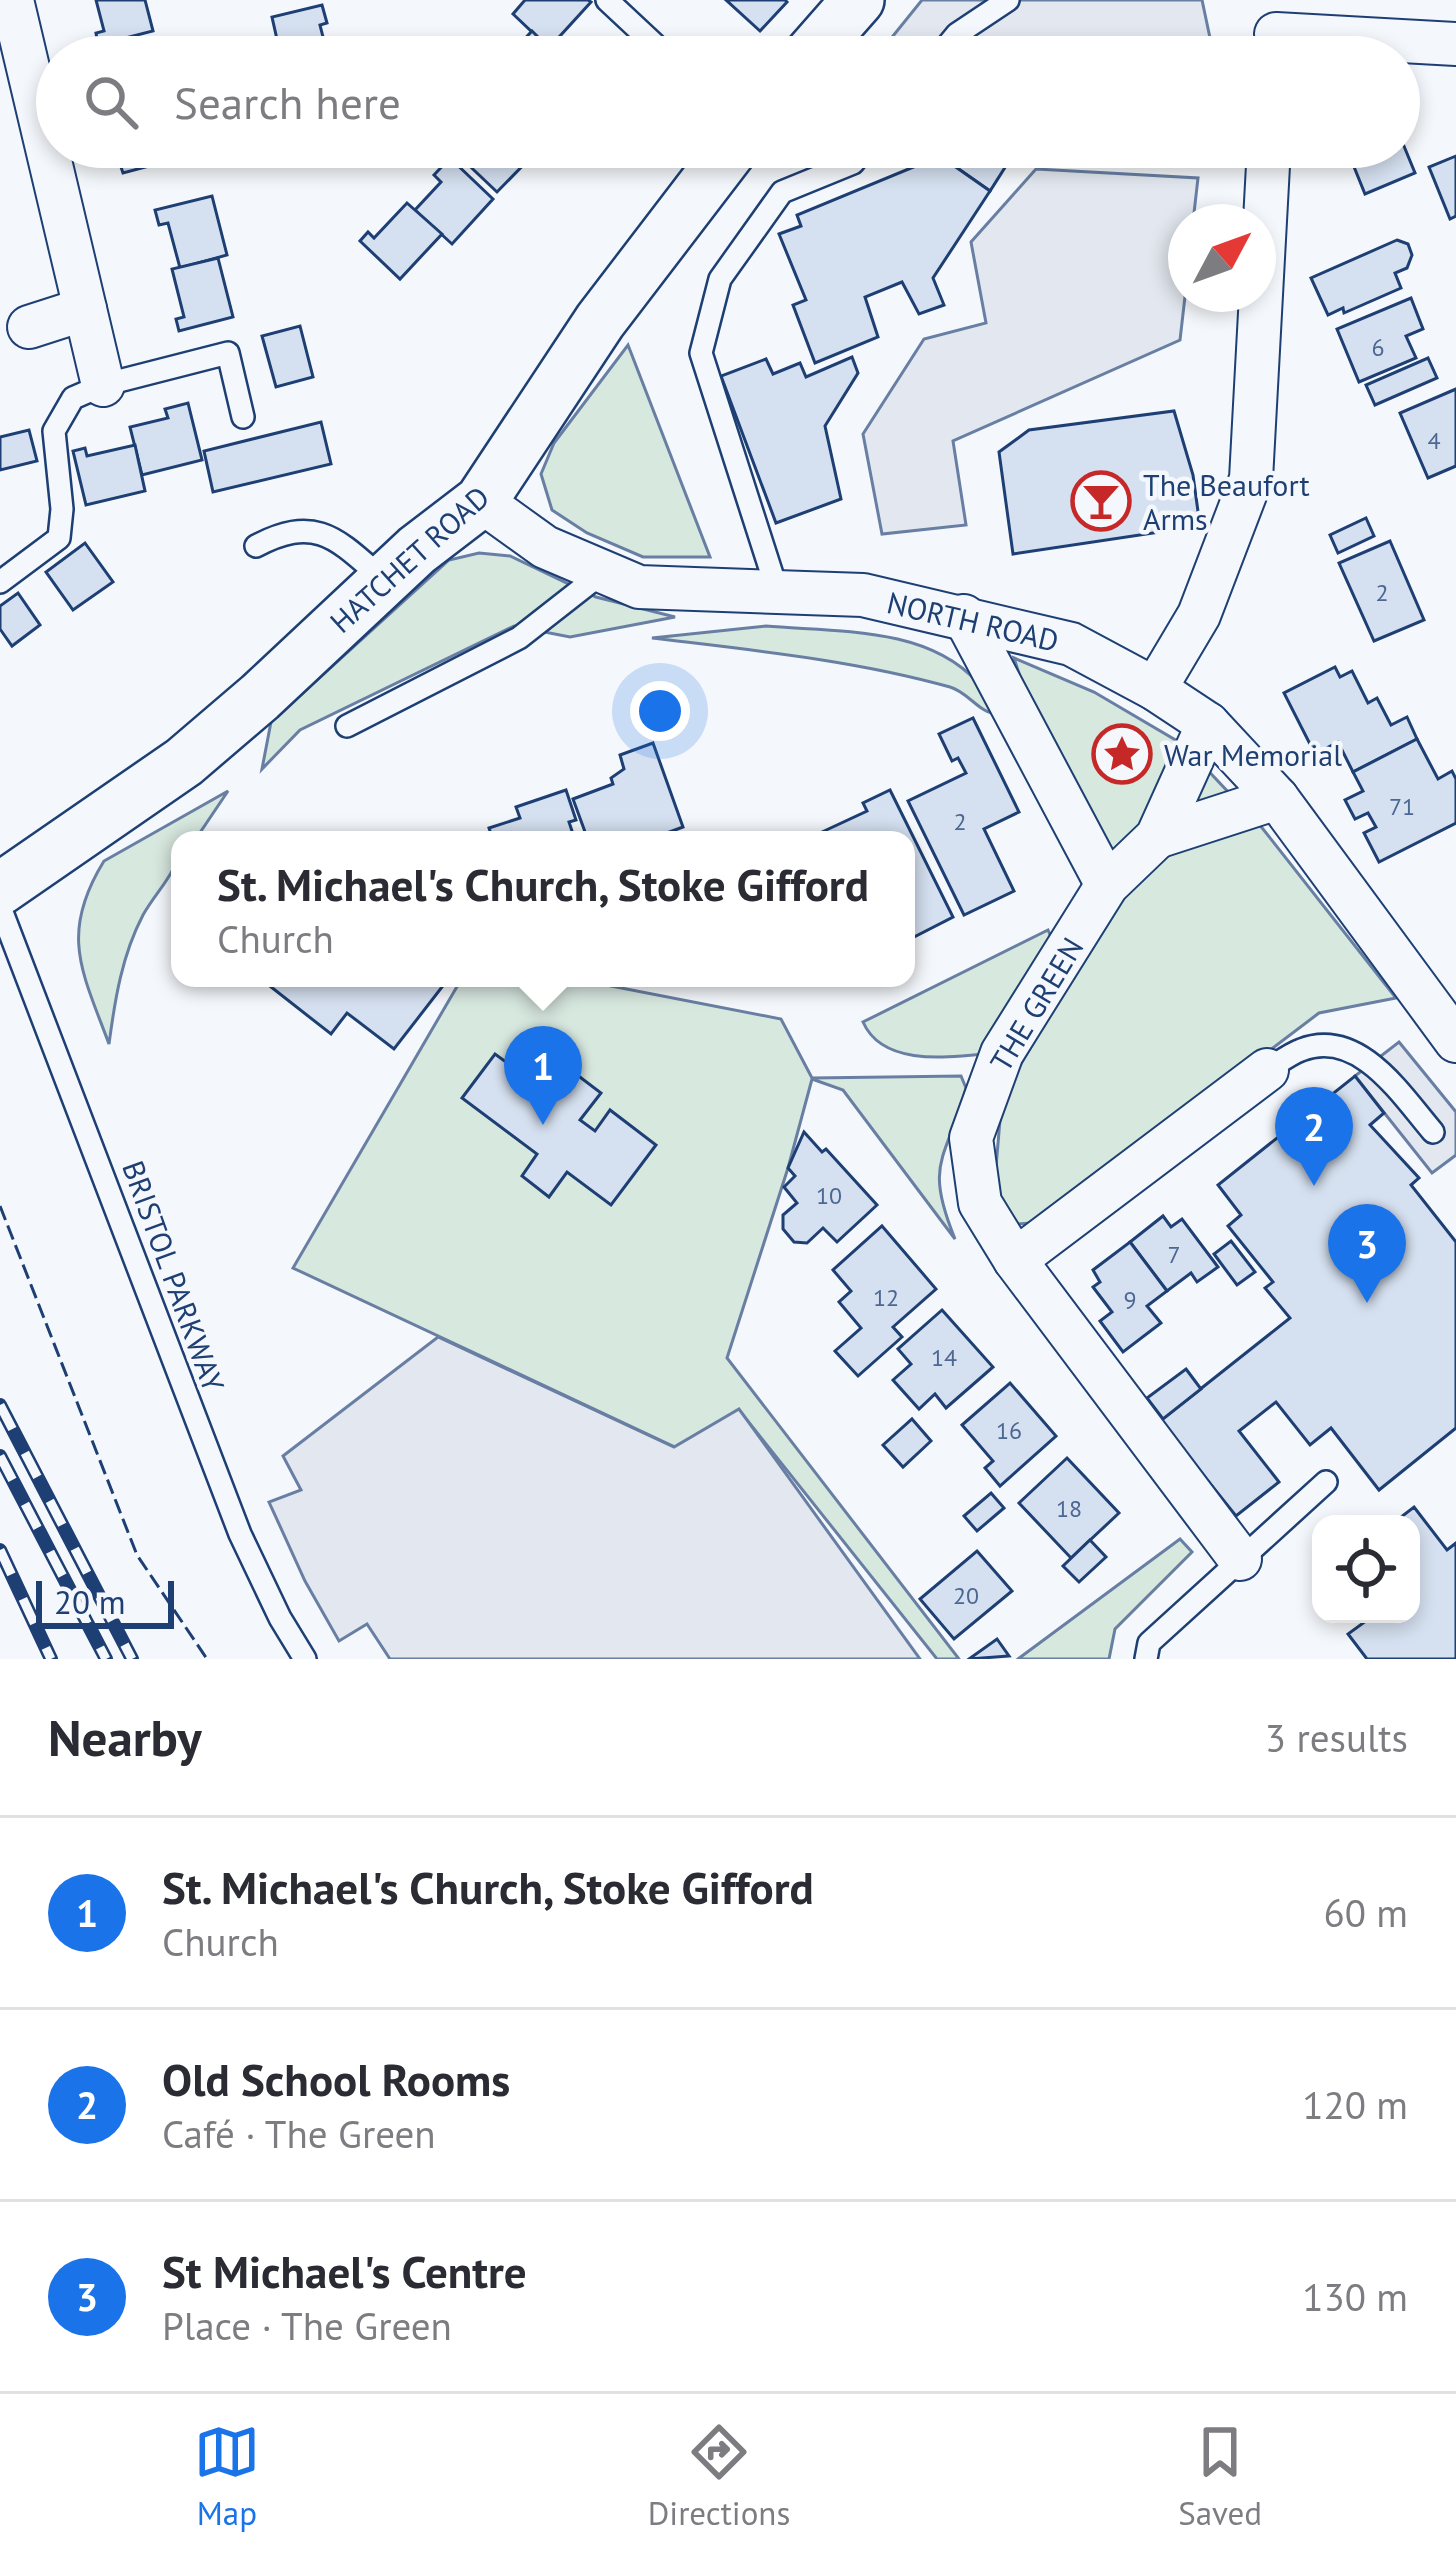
<!DOCTYPE html>
<html lang="en">
<head>
<meta charset="utf-8">
<style>
	:root { --surface:#fff; --page:#f2f2f3; --text:#2b2b33; --muted:#7c7c81; --line:#e1e1e2; --accent:#1a73e8 }
	body { margin:0; font-family:"PT Sans",sans-serif; background:var(--page); color:var(--text) }
	.controls { position:absolute; right:36px; bottom:36px; display:grid; overflow:hidden; border-radius:24px; box-shadow:0 6px 18px #0003 }
	.controls button { width:108px; height:108px; display:grid; place-items:center; padding:0; border:0; border-bottom:3px solid var(--line); background:var(--surface); color:var(--text); font:60px sans-serif }
	.compass { position:absolute; left:1168px; top:204px; width:108px; height:108px; border-radius:50%; background:var(--surface); box-shadow:0 6px 18px #0003; rotate:49deg }
	.scale { position:absolute; left:36px; bottom:30px; width:138px; box-sizing:border-box; padding-left:12px; border:6px solid #1d3f73; border-top:0; font-size:33px; line-height:42px; white-space:nowrap; color:#1d3f73; -webkit-text-stroke:9px #f4f7fb; paint-order:stroke }
	.you { position:absolute; left:660px; top:711px; width:42px; height:42px; margin:-30px; border:9px solid #fff; border-radius:50%; background:#1a73e8; box-shadow:0 0 0 18px #1a73e833 }
	.badge { display:grid; place-items:center; width:78px; height:78px; border-radius:50%; background:var(--accent); color:#fff; font-size:39px; font-weight:700 }
	.pin { position:absolute; translate:-50% -99px; filter:drop-shadow(0 3px 6px #0008) }
	.pin::after { content:''; position:absolute; top:63px; width:42px; height:36px; background:inherit; clip-path:polygon(0 0,100% 0,50% 100%) }
	.popup { position:absolute; left:171px; top:831px; width:744px; height:156px; box-sizing:border-box; display:grid; place-content:center; border-radius:24px; background:var(--surface); filter:drop-shadow(0 3px 9px #0005); font-size:39px; white-space:nowrap; color:var(--muted) }
	.popup b { font-size:45px; color:var(--text) }
	.popup::after { content:''; position:absolute; left:50%; top:100%; margin-left:-24px; border:24px solid transparent; border-top-color:var(--surface) }
	.list { margin:0; padding:0; list-style:none }
	h2 { display:flex; justify-content:space-between; align-items:center; height:156px; margin:0; padding:0 48px; font-size:51px }
	h2 small { font-size:39px; font-weight:400; color:var(--muted) }
	.list li { display:grid; grid-template-columns:78px 1fr auto; gap:36px; align-items:center; box-sizing:border-box; height:192px; padding:0 48px; border-top:3px solid var(--line) }
	.list b { display:block; font-size:45px; white-space:nowrap }
	.list p { margin:0; font-size:39px; white-space:nowrap; color:var(--muted) }
	.list em { font-size:39px; font-style:normal; color:var(--muted) }
	.icon { flex:none; width:66px; height:66px; fill:none; stroke:currentColor; stroke-width:2; stroke-linecap:round; stroke-linejoin:round }
	.map { position:relative; flex:none; width:1456px; height:1659px; overflow:hidden }
	.search { position:absolute; background:var(--surface); box-shadow:0 6px 18px #0003; left:36px; right:36px; top:36px; height:132px; display:flex; align-items:center; gap:30px; box-sizing:border-box; padding:0 42px; border-radius:66px; color:var(--muted); font-size:45px }
	.sheet { height:732px; background:var(--surface) }
	nav { display:flex; justify-content:space-around; align-items:center; box-sizing:border-box; height:168px; border-top:3px solid var(--line); background:var(--surface); font-size:33px; color:var(--muted) }
	nav a { display:grid; justify-items:center; gap:6px }
	nav .on { color:var(--accent) }
	.map>svg:first-child { display:block }
	.green { fill:#d7e8df; stroke:#687fa3; stroke-width:3 }
	.parking { fill:#e3e8f0; stroke:#687fa3; stroke-width:3 }
	.building { fill:#d5e0f0; stroke:#1d3f73; stroke-width:3 }
	.lines { fill:none; stroke-linecap:round; stroke-linejoin:round }
	.service-casing { stroke:#1d3f73; stroke-width:26 }
	.minor-casing { stroke:#1d3f73; stroke-width:46 }
	.tertiary-casing { stroke:#1d3f73; stroke-width:56 }
	.service { stroke:#f4f7fb; stroke-width:21 }
	.minor { stroke:#f4f7fb; stroke-width:42 }
	.tertiary { stroke:#f4f7fb; stroke-width:51 }
	.rail-casing { stroke:#1d3f73; stroke-width:14 }
	.rail { stroke:#f4f7fb; stroke-width:9; stroke-dasharray:27; stroke-linecap:butt }
	.fence { stroke:#1d3f73; stroke-width:3; stroke-dasharray:15 6; stroke-linecap:butt }
	.labels { text-anchor:middle; dominant-baseline:central; stroke-width:9; stroke-linejoin:round; paint-order:stroke }
	.number-label { font-size:24px; fill:#4b6792 }
	.poi-label { font-size:30px; fill:#1d3f73; stroke:#f4f7fb; text-anchor:start }
	.street-label { font-size:30px; fill:#1d3f73; stroke:#f4f7fb }
</style>
</head>
<body>
<div class="map">
<svg width="1456" height="1659" viewBox="0 0 1456 1659">
	<rect width="100%" height="100%" fill="#f4f7fb"/>
	<!-- green -->
	<g class="green">
		<polygon points="628,345 710,557 643,557 587,533 552,510 541,474 554,443"/>
		<polygon points="479,553 510,556 596,597 675,617 570,637 514,626 300,730 262,769 271,722 449,560"/>
		<path d="M 766,626 C 834,632 927,626 977,682 C 985,691 991,704 997,714 C 979,713 968,692 950,687 C 854,660 751,650 652,638 Z"/>
		<polygon points="1014,658 1094,692 1184,745 1263,829 1396,998 1319,1013 1043,1222 1018,1224 1001,1204 995,1179 1002,1096 1124,889 1023,686"/>
		<path d="M 228,791 L 195,840 L 180,840 C 180,872 158,888 143,915 C 122,955 115,999 109,1044 C 82,971 59,934 104,861 Z"/>
		<path d="M 1048,930 L 1055,946 L 983,1054 C 943,1058 882,1065 863,1022 Z"/>
		<path d="M 462,978 L 570,978 L 781,1019 L 812,1078 L 961,1076 L 966,1088 C 947,1160 923,1161 955,1239 L 843,1090 L 812,1079 L 788,1168 L 727,1358 L 959,1659 L 937,1659 L 739,1410 L 675,1447 L 293,1268 Z"/>
		<polygon points="1180,1539 1192,1552 1115,1629 1109,1659 1018,1659"/>
	</g>
	<!-- parking -->
	<g class="parking">
		<polygon points="922,0 1202,0 1214,57 1051,57 992,42 964,45 955,57 876,57"/>
		<polygon points="1036,169 1198,178 1193,222 1186,222 1186,288 1180,340 953,441 966,525 882,534 863,434 924,339 986,323 971,242"/>
		<polygon points="1399,1042 1456,1112 1456,1155 1432,1173 1355,1076"/>
		<polygon points="438,1337 674,1447 739,1409 920,1659 390,1659 367,1624 339,1641 305,1581 269,1502 301,1490 283,1456"/>
	</g>
	<!-- building -->
	<g class="building">
		<polygon points="96,0 145,0 153,31 98,45 96,33 104,31"/>
		<polygon points="525,0 588,0 591,2 549,48 513,14"/>
		<polygon points="726,0 785,0 787,2 760,31"/>
		<polygon points="322,5 327,23 320,25 328,57 281,57 272,17"/>
		<polygon points="532,31 549,48 559,57 508,57"/>
		<polygon points="155,39 159,57 100,57 99,52"/>
		<polygon points="1399,134 1415,173 1365,194 1346,147 1399,147"/>
		<polygon points="125,147 173,147 176,159 123,173 119,161 128,159"/>
		<polygon points="464,147 471,151 475,147 539,149 497,192 457,154"/>
		<polygon points="945,147 1018,147 990,191 940,156"/>
		<polygon points="940,156 990,191 933,278 944,305 919,314 902,282 865,297 878,337 815,363 793,305 806,300 779,234 801,226 797,215"/>
		<polygon points="1456,156 1456,216 1450,219 1429,167"/>
		<polygon points="450,158 493,199 452,244 415,210 441,182 434,175"/>
		<polygon points="212,196 227,255 180,268 168,223 159,225 155,210"/>
		<polygon points="407,203 442,234 400,279 360,241 368,232 374,238"/>
		<polygon points="1397,240 1408,244 1412,255 1407,268 1395,273 1401,288 1344,313 1343,308 1328,315 1311,278"/>
		<polygon points="218,258 233,317 179,331 176,319 184,317 172,269"/>
		<polygon points="1411,298 1423,329 1406,336 1416,358 1359,382 1337,329"/>
		<polygon points="300,326 313,377 276,387 262,336"/>
		<polygon points="852,357 858,373 825,426 841,499 776,523 721,376 766,359 773,374 800,363 806,377"/>
		<polygon points="1428,358 1437,378 1375,405 1366,385"/>
		<polygon points="1456,389 1456,466 1428,478 1400,413"/>
		<polygon points="188,403 202,460 142,475 130,427 168,418 165,409"/>
		<polygon points="1174,411 1193,475 1200,526 1013,554 999,452 1029,430"/>
		<polygon points="321,422 331,464 213,492 204,451"/>
		<polygon points="29,430 37,461 0,470 0,437"/>
		<polygon points="135,445 145,491 86,505 73,451 85,448 87,456"/>
		<polygon points="1366,518 1374,536 1338,553 1330,535"/>
		<polygon points="1390,541 1424,620 1374,641 1339,563"/>
		<polygon points="85,543 113,582 73,610 46,572"/>
		<polygon points="18,593 40,625 12,646 0,629 0,606"/>
		<polygon points="1335,667 1340,677 1352,671 1368,703 1377,698 1391,725 1407,717 1417,739 1353,772 1338,742 1315,754 1284,693"/>
		<polygon points="973,718 1019,812 984,829 1014,891 964,915 908,801 966,773 958,758 952,761 939,734"/>
		<polygon points="1417,739 1438,779 1452,771 1456,779 1456,823 1379,862 1364,833 1376,827 1368,813 1355,819 1345,800 1363,791 1353,772"/>
		<polygon points="653,743 683,827 648,840 588,840 573,799 613,784 611,778 624,769 620,755"/>
		<polygon points="566,790 576,820 569,822 575,840 493,840 489,828 520,818 516,807"/>
		<polygon points="890,790 953,917 914,937 906,922 906,840 807,839 867,811 863,803"/>
		<polygon points="270,978 430,978 442,987 394,1049 347,1013 331,1034 266,983"/>
		<polygon points="550,1039 572,1055 564,1065 601,1093 580,1120 595,1131 610,1110 656,1145 611,1205 567,1172 549,1197 522,1176 537,1154 462,1098 495,1054 517,1070 536,1045 542,1049"/>
		<polygon points="1355,1076 1384,1113 1370,1125 1419,1178 1411,1185 1456,1242 1456,1428 1379,1490 1331,1428 1310,1445 1276,1402 1239,1431 1279,1482 1236,1516 1160,1421 1290,1318 1265,1288 1273,1282 1228,1226 1241,1215 1218,1185"/>
		<polygon points="804,1132 822,1152 826,1149 877,1205 837,1242 823,1228 807,1243 794,1242 783,1229 783,1215 797,1203 784,1187 795,1176 788,1168"/>
		<polygon points="1163,1216 1171,1227 1182,1219 1218,1267 1197,1282 1191,1273 1167,1291 1130,1242"/>
		<polygon points="882,1226 936,1289 893,1327 902,1337 858,1376 835,1351 861,1328 839,1302 851,1291 833,1270"/>
		<polygon points="1231,1241 1255,1272 1237,1285 1214,1254"/>
		<polygon points="1130,1242 1167,1291 1147,1306 1161,1323 1123,1352 1100,1321 1112,1312 1093,1287 1100,1282 1093,1270"/>
		<polygon points="942,1310 993,1367 946,1408 935,1394 919,1409 893,1380 911,1364 898,1349"/>
		<polygon points="1186,1369 1201,1389 1163,1419 1147,1398"/>
		<polygon points="1010,1383 1056,1436 1000,1486 985,1468 993,1461 962,1425"/>
		<polygon points="912,1419 931,1441 903,1467 883,1445"/>
		<polygon points="1067,1458 1119,1513 1071,1558 1019,1503"/>
		<polygon points="991,1493 1004,1508 977,1531 964,1516"/>
		<polygon points="1414,1507 1447,1550 1456,1543 1456,1659 1367,1659 1348,1634 1366,1621 1361,1614 1411,1614 1411,1524 1392,1524"/>
		<polygon points="1090,1540 1106,1557 1079,1582 1063,1566"/>
		<polygon points="977,1551 1012,1591 954,1639 920,1599"/>
		<polygon points="997,1639 1009,1656 969,1659"/>
	</g>
	<g class="lines">
		<defs>
			<g id="service">
				<polyline points="607,0 668,57"/>
				<polyline points="938,57 957,34 1008,0"/>
				<path d="M 256,546 C 317,514 337,539 384,580"/>
				<polyline points="0,582 59,538 62,509 54,431 73,398 103,385 228,353 243,417"/>
				<polyline points="777,590 701,353 720,279 782,192 853,163 866,147"/>
				<polyline points="347,726 519,638 602,573"/>
				<polyline points="0,907 240,1534 280,1618 305,1659"/>
				<path d="M 1267,1070 C 1278,1063 1290,1054 1301,1050 C 1359,1027 1402,1096 1433,1132"/>
				<polyline points="1146,1659 1149,1643 1326,1482"/>
			</g>
			<g id="minor">
				<polyline points="12,0 103,385"/>
				<polyline points="1276,34 1456,44"/>
				<polyline points="29,327 85,309"/>
				<polyline points="481,501 545,547 639,587 863,595 1071,644 1155,689 1208,724 1277,798 1456,1041"/>
				<polyline points="964,616 1107,885"/>
				<polyline points="1155,689 1199,615 1251,479 1269,147"/>
				<polyline points="1208,724 1157,837 1107,885 1002,1053 971,1138 980,1203 1015,1260 1240,1559"/>
				<polyline points="1157,837 1277,798"/>
				<polyline points="1015,1260 1267,1070"/>
			</g>
			<g id="tertiary">
				<polyline points="808,57 858,0"/>
				<polyline points="0,889 184,762 260,697 417,550 481,501 600,321 733,147"/>
			</g>
		</defs>
		<!-- service casing -->
		<use href="#service" class="service-casing"/>
		<!-- minor casing -->
		<use href="#minor" class="minor-casing"/>
		<!-- tertiary casing -->
		<use href="#tertiary" class="tertiary-casing"/>
		<!-- service -->
		<use href="#service" class="service"/>
		<!-- minor -->
		<use href="#minor" class="minor"/>
		<!-- tertiary -->
		<use href="#tertiary" class="tertiary"/>
		<defs>
			<g id="rail">
				<polyline points="0,1405 132,1659"/>
				<polyline points="0,1456 106,1659"/>
				<polyline points="0,1550 51,1659"/>
			</g>
		</defs>
		<!-- rail casing -->
		<use href="#rail" class="rail-casing"/>
		<!-- rail -->
		<use href="#rail" class="rail"/>
		<!-- fence -->
		<polyline class="fence" points="0,1206 137,1555 207,1659"/>
	</g>
	<!-- icons -->
	<defs>
		<symbol id="bar-ring" viewBox="-11 -11 22 22"><circle r="9.5" fill="#f4f7fb" stroke="#c62828" stroke-width="1.5"/><path d="M-6-5H6L.8 .8V4.5H3.5V6h-7V4.5H-.8V.8Z" fill="#c62828"/></symbol>
		<symbol id="sight-ring" viewBox="-11 -11 22 22"><circle r="9.5" fill="#f4f7fb" stroke="#c62828" stroke-width="1.5"/><path d="M0-6L1.8-2.2L6-1.7L2.9 1.2L3.7 5.4L0 3.3L-3.7 5.4L-2.9 1.2L-6-1.7L-1.8-2.2Z" fill="#c62828"/></symbol>
	</defs>
	<g fill-rule="evenodd">
		<use href="#bar-ring" x="1068" y="468" width="66" height="66"/>
		<use href="#sight-ring" x="1089" y="721" width="66" height="66"/>
	</g>
	<g class="labels">
		<!-- number labels -->
		<g class="number-label">
			<text x="1378" y="347">6</text>
			<text x="1434" y="440">4</text>
			<text x="1382" y="592">2</text>
			<text x="1402" y="806">71</text>
			<text x="960" y="821">2</text>
			<text x="829" y="1195">10</text>
			<text x="1174" y="1254">7</text>
			<text x="886" y="1297">12</text>
			<text x="1130" y="1299">9</text>
			<text x="944" y="1357">14</text>
			<text x="1009" y="1430">16</text>
			<text x="1069" y="1508">18</text>
			<text x="966" y="1595">20</text>
		</g>
		<!-- poi labels -->
		<g class="poi-label">
			<text x="1143" y="484">The Beaufort<tspan x="1143" dy="34">Arms</tspan></text>
			<text x="1164" y="754">War Memorial</text>
		</g>
		<!-- street labels -->
		<g class="street-label">
			<text transform="translate(409 559) rotate(-42)">HATCHET ROAD</text>
			<text transform="translate(973 621) rotate(13)">NORTH ROAD</text>
			<text transform="translate(1036 1004) rotate(-59)">THE GREEN</text>
			<text transform="translate(174 1276) rotate(70)">BRISTOL PARKWAY</text>
		</g>
	</g>
</svg>
<div class="controls">
<button><svg class="icon" aria-label="locate" viewBox="0 0 24 24"><circle cx="12" cy="12" r="6"/><path d="M12 2v4M12 18v4M2 12h4M18 12h4"/></svg></button>
</div>
<svg class="compass" viewBox="-18 -18 36 36"><path d="M0-13l5 13h-10z" fill="#e53935"/><path d="M0 13l5-13h-10z" fill="#7c7c81"/></svg>
<div class="scale">20 m</div>
<div class="you"></div>
<div class="pin badge" style="left:543px;top:1125px">1</div>
<div class="popup"><b>St. Michael's Church, Stoke Gifford</b>Church</div>
<div class="pin badge" style="left:1314px;top:1186px">2</div>
<div class="pin badge" style="left:1367px;top:1303px">3</div>
<div class="search"><svg class="icon" aria-label="search" viewBox="0 0 24 24"><circle cx="10" cy="10" r="6"/><path d="M15 15l6 6"/></svg>Search here</div>
</div>
<section class="sheet">
<h2>Nearby<small>3 results</small></h2>
<ul class="list">
<li><span class="badge">1</span><div><b>St. Michael's Church, Stoke Gifford</b><p>Church</p></div><em>60 m</em></li>
<li><span class="badge">2</span><div><b>Old School Rooms</b><p>Café · The Green</p></div><em>120 m</em></li>
<li><span class="badge">3</span><div><b>St Michael's Centre</b><p>Place · The Green</p></div><em>130 m</em></li>
</ul>
</section>
<nav>
<a class="on"><svg class="icon" aria-label="map" viewBox="0 0 24 24"><path d="M3 6l6-2 6 2 6-2v14l-6 2-6-2-6 2zM9 4v14M15 6v14"/></svg>Map</a>
<a><svg class="icon" aria-label="directions" viewBox="0 0 24 24"><path d="M12 3l9 9-9 9-9-9zM9 14v-3h6M13 9l2 2-2 2"/></svg>Directions</a>
<a><svg class="icon" aria-label="saved" viewBox="0 0 24 24"><path d="M7 4h10v16l-5-4-5 4z"/></svg>Saved</a>
</nav>
</body>
</html>
